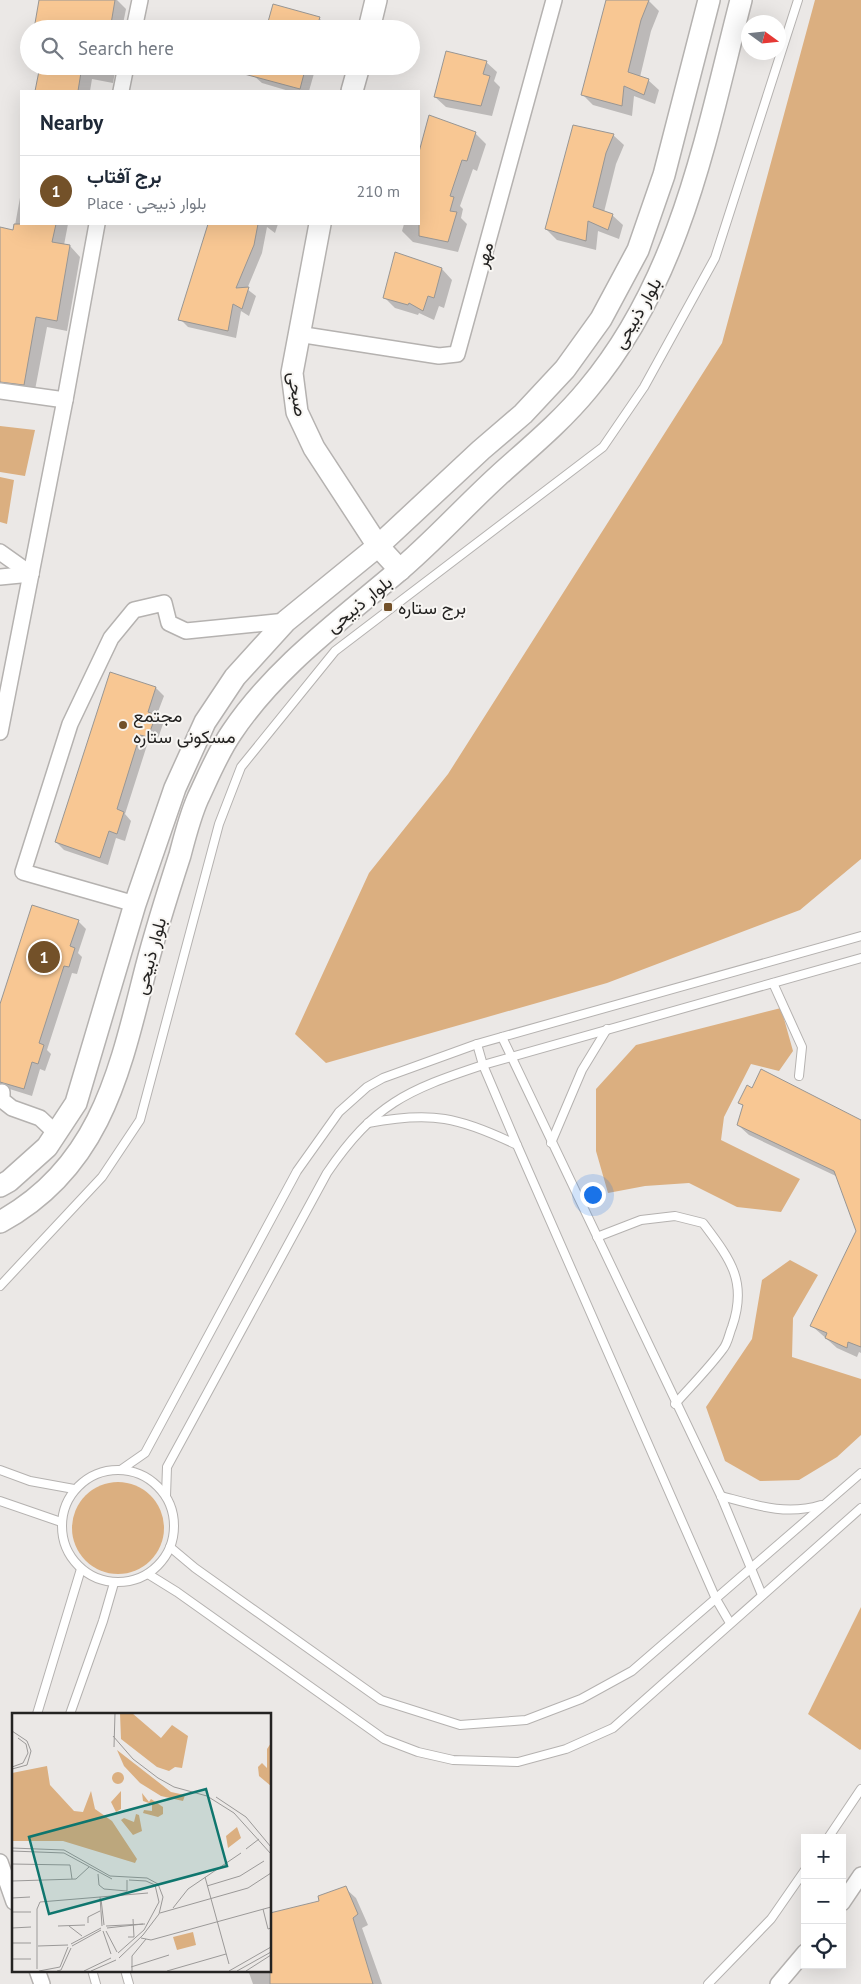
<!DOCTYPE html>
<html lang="en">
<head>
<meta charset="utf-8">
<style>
	:root { --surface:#fff; --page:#f6f6f7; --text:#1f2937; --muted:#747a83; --line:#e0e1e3; --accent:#735129 }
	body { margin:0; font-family:"PT Sans",Vazirmatn,sans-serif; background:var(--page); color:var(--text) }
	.controls { position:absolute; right:15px; bottom:15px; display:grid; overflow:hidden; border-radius:0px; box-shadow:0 5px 20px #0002 }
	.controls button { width:45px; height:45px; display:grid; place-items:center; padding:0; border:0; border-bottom:1px solid var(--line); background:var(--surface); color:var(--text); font:25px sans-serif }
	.compass { position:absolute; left:741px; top:15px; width:45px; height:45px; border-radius:50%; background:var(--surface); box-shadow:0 5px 20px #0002; rotate:105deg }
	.you { position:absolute; left:592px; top:1194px; width:18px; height:18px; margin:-12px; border:4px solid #fff; border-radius:50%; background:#1a73e8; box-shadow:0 0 0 8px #1a73e833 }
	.badge { display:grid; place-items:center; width:32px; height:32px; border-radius:50%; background:var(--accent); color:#fff; font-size:16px; font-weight:700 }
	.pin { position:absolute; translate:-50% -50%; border:2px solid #fff; box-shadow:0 1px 5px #0006 }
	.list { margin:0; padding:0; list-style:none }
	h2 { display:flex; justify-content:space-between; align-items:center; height:65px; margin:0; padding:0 20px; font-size:21px }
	h2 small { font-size:16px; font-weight:400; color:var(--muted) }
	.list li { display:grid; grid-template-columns:32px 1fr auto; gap:15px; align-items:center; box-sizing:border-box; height:70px; padding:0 20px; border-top:1px solid var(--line) }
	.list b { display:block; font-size:19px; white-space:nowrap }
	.list p { margin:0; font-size:16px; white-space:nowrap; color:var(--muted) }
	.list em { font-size:16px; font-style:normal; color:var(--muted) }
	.icon { flex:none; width:28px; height:28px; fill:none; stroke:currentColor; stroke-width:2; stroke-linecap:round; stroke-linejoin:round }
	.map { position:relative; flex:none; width:861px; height:1984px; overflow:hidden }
	.search { position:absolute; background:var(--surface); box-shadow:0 5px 20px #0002; left:20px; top:20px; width:400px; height:55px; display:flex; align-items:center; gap:12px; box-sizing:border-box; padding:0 18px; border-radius:28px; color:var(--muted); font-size:19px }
	.panel { position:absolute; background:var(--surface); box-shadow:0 5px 20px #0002; left:20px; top:90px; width:400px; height:135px; border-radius:0px }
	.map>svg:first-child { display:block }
	.green { fill:#dbaf80 }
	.shadow { fill:#0003 }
	.building { fill:#f8c793; stroke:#989694 }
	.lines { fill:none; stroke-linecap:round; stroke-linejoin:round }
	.lane-casing { stroke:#b5b2b0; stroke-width:10 }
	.street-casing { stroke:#b5b2b0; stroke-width:18 }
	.secondary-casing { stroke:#b5b2b0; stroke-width:24 }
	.lane { stroke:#fff; stroke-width:8 }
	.street { stroke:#fff; stroke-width:15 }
	.secondary { stroke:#fff; stroke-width:21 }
	.poi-dot { fill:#735129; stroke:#f8f6f3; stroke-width:2 }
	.labels { text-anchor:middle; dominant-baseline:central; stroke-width:4; stroke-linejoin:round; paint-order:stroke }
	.street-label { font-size:18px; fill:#242322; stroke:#f8f6f3 }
	.poi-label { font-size:18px; fill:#242322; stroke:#f8f6f3; text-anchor:start }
	.inset-road { fill:none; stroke:#9b9998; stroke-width:1 }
	.view { fill:#0f766e; fill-opacity:0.15; stroke:#0f766e; stroke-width:2.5 }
	.inset-edge { fill:none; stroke:#242322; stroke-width:2.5 }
</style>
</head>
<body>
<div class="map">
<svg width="861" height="1984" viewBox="0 0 861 1984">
	<rect width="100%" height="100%" fill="#ebe8e6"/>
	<!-- green -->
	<g class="green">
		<polygon points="815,0 861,0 861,859 800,910 607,983 326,1063 295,1034 369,873 448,774 722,343"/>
		<polygon points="0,426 35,430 25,476 0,472"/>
		<polygon points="0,477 14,480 7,524 0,522"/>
		<polygon points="781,1008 793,1051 779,1071 751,1064 724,1117 721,1140 800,1179 781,1212 737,1207 689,1183 645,1186 608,1193 596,1151 596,1089 636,1045"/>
		<polygon points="790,1260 818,1275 793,1318 792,1357 861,1379 861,1435 837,1457 799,1480 760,1481 725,1461 706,1407 752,1339 762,1280"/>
		<circle cx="118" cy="1528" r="46"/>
		<polygon points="861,1607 861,1749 860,1750 808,1714"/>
	</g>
	<!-- shadow -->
	<g class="shadow">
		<polygon points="40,0 117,0 126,9 122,29 35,29"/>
		<polygon points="607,0 648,0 659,11 651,31 640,77 648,80 659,90 655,104 634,96 632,116 593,105 582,94"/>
		<polygon points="319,18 327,26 326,29 267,29"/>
		<polygon points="486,62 497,72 494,81 500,87 492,116 446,107 435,97"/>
		<polygon points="41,66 116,66 113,83 92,79 90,91 36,91"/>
		<polygon points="256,66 325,66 324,73 315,70 309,91 289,91 262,83 254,76"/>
		<polygon points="430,117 475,133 486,144 477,171 473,169 460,206 463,209 461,218 467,224 458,252 413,242 402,231 404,224 419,224 419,157"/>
		<polygon points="613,135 624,145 616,164 604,212 612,215 623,225 619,239 598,231 596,250 557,240 546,229"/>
		<polygon points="21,192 21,224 68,224 64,245 70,246 80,257 67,331 47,327 34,395 0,394 0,228 14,231"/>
		<polygon points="209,224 278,224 275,233 267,227 262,253 247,289 256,296 249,316 241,311 236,338 188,327 180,319"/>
		<polygon points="442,269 452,280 444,308 439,306 434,320 419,313 418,315 395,308 384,297"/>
		<polygon points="156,688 164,696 156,717 163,724 156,744 148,742 125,814 131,821 125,841 116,838 108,865 64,850 56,842"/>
		<polygon points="78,921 86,929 78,953 82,957 77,974 72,973 47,1050 51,1054 45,1071 40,1069 32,1096 0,1086 0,1007"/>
		<polygon points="740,1103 861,1122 861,1353 859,1352 857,1357 837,1348 812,1326 857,1231 838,1177 749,1135 738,1125 744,1107"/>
		<polygon points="345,1888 356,1898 368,1925 362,1928 382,1984 253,1984 248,1970 270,1970 270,1914 321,1902"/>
	</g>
	<!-- building -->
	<g class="building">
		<polygon points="39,0 115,0 111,24 96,21 95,29 34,29"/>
		<polygon points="606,0 649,0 641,20 628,72 649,79 644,95 624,86 622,106 581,95"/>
		<polygon points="273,4 320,17 316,29 266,29"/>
		<polygon points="446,51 487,61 483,74 490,76 481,106 434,97"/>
		<polygon points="40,66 82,66 78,91 35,91"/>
		<polygon points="234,66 306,66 300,89 233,71"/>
		<polygon points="429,115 476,132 467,161 462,160 450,196 454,197 450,211 457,212 448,242 419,236 419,152"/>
		<polygon points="573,125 614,134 606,153 593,207 613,214 608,230 588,221 586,241 545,229"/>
		<polygon points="14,224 56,224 52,242 70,245 57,321 36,317 24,385 0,382 0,227 13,230"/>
		<polygon points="208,224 258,224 254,245 236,288 249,287 242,309 233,304 228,331 178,320"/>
		<polygon points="395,252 442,268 434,298 428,296 423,311 409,303 408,305 383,298"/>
		<polygon points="110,672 156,687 148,712 156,715 148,737 140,735 117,809 124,812 117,834 109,831 100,858 55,842"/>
		<polygon points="32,905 79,920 70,946 75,948 69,967 64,966 39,1043 44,1045 38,1064 32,1062 24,1089 0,1082 0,1004"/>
		<polygon points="761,1069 861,1120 861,1347 848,1342 847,1348 825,1338 827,1333 810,1326 856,1231 834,1171 737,1125 743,1105 738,1103 747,1085 752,1088"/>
		<polygon points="346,1886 358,1914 353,1918 373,1984 270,1984 270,1913 319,1901 318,1896"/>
	</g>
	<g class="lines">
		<defs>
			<g id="lane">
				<polyline points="773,983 802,1047 799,1076"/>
				<polyline points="502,1037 721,1496 762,1595"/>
				<polyline points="477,1044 483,1065 517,1145 716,1599 730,1623"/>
				<path d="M 368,1123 C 432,1111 459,1117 517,1145"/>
				<polyline points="551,1143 582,1070 607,1029"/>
				<path d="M 597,1237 L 641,1220 L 675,1216 L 703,1223 C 730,1259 748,1281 732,1327 C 729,1334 728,1343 723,1349 C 709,1368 691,1386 675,1404"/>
				<polyline points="0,1286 102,1177 140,1120 219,824 241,767 335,651 603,447 644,387 715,258 798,0"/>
				<polyline points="122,1469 145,1453 297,1171 339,1112 367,1087 383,1078 477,1044 861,936"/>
				<circle cx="118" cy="1526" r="56"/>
				<polyline points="0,1470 30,1481 74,1489"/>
				<path d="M 166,1496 L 167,1467 L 327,1173 C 374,1104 407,1090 483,1065 L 861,958"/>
				<path d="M 721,1496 C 755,1505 786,1516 821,1505"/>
				<polyline points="0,1501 61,1522"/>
				<polyline points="170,1547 195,1568 381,1700 460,1725 526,1720 581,1699 632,1671 861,1473"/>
				<polyline points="148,1574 177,1592 384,1739 418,1752 453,1760 518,1762 566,1749 613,1728 861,1508"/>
				<polyline points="37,1714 81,1569"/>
				<polyline points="70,1714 103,1621 114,1583"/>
				<polyline points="828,1838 861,1789"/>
				<polyline points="92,1970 96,1984"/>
				<polyline points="125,1970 129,1984"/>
				<polyline points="708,1984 771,1919 805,1870"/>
			</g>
			<g id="street">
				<polyline points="134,29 140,0"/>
				<polyline points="121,91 126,66"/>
				<polyline points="298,334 439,356 457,354 554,0"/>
				<polyline points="0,391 65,400"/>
				<polyline points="0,552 31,574"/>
				<polyline points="0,577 31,574"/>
				<polyline points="0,732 65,400 97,224"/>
				<polyline points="135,904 23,872 70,724 111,638 134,610 164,603 169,623 186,631 286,621"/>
				<polyline points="2,1092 2,1100 12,1108 40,1118 56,1133"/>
				<polyline points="0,1862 14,1902"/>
				<polyline points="842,1903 861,1875"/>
				<polyline points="37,1970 42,1984"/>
				<polyline points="778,1984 805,1952"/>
			</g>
			<g id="secondary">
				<polyline points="369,29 376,0"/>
				<polyline points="352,91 359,66"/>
				<polyline points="320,224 292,373 297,412 314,448 378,546 400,570"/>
				<polyline points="0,1186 9,1181 47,1147 76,1103 135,904 175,788 205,722 235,677 286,621 378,546 481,450 523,414 565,369 601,319 638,250 664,175 709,0"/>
				<path d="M 0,1222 C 101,1167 120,1070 146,968 C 156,930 168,892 180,855 C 185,836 190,816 198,798 C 208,777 218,752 232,732 C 275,668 337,623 396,573 C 432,543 463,508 498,476 C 529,448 561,422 588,389 C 681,278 706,136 741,0"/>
			</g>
		</defs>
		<!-- lane casing -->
		<use href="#lane" class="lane-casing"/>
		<!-- street casing -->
		<use href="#street" class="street-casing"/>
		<!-- secondary casing -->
		<use href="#secondary" class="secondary-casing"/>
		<!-- lane -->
		<use href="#lane" class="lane"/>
		<!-- street -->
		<use href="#street" class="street"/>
		<!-- secondary -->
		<use href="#secondary" class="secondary"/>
	</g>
	<!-- markers -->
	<g class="poi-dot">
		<rect x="383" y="602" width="10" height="10" rx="2.5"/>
		<circle cx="123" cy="725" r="5"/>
	</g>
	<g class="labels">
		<!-- street labels -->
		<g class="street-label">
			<text transform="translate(484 255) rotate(-75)">مهر</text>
			<text transform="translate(637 313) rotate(-60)">بلوار ذبیحی</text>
			<text transform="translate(298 394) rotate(81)">صبحی</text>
			<text transform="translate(359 604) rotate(-39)">بلوار ذبیحی</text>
			<text transform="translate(150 956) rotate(-75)">بلوار ذبیحی</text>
		</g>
		<!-- poi labels -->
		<g class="poi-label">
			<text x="398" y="607">برج ستاره</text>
			<text x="133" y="715">مجتمع<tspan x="133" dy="21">مسکونی ستاره</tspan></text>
		</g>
	</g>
	<!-- overview -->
	<g transform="translate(12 1713)">
		<rect width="259" height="259" fill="#ebe8e6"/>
		<path d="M 108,0 L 120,0 L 149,25 L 160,12 L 176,23 L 170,55 L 163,54 L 157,58 L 145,54 L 109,26 ZM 259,30 L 259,73 L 247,63 L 246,54 L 250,50 L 255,55 L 255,36 ZM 105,37 L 159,79 L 173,82 L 171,88 L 149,83 L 128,70 L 112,53 ZM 35,53 L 38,72 L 62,98 L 71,99 L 79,78 L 83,96 L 100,108 L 125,146 L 123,150 L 51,128 L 0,128 L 0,60 ZM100 65a6 6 0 1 1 12 0a6 6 0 1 1-12 0ZM 109,78 L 109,96 L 104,99 L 99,89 ZM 130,80 L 137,89 L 139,86 L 151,94 L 151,101 L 146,104 L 131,100 L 132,97 L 140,98 L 140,91 L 131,88 ZM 124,101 L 127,102 L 130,118 L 121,122 L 109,107 L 112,105 L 122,109 ZM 225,114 L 229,125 L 216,135 L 214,123 ZM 181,219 L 184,232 L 165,237 L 161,224 Z" fill="#dbaf80"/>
		<path class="inset-road" d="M 0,18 L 15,28 L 19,38 L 15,52 L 0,56M 101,23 L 121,46 L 146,65 L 162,74 L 195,83 L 222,100 L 259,141M 102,34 L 103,0M 0,54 L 11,50 L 16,40 L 14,31 L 6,25M 204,84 L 234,104 L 259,134M 0,135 L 52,137 L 98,163 L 135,165 L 146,171 L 151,184 L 147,201 L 131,222 L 107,245M 234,136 L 247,126M 0,138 L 52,140 L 100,166M 0,151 L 58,152 L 60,166M 86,161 L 87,172 L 92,176 L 115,178 L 115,167M 193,164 L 217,251M 0,168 L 64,166 L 77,154M 195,173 L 228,163 L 252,148M 88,184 L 90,213M 0,185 L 18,184M 89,186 L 92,212M 161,195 L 176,176 L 229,140M 251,196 L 256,216 L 259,215M 0,199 L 19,199M 148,200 L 236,175 L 259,160M 76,210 L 76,204 L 88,198M 46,213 L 73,212M 57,213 L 70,223M 94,213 L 133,211M 0,215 L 19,214M 95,215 L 131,211M 91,218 L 99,241M 94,218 L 105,239M 116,224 L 122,224 L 121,206M 129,225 L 139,227 L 259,194M 0,230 L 19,230M 59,231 L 89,215M 26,233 L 56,232M 60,233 L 89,217M 106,240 L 132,217 L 147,189 L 143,172 L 134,168 L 117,167M 0,246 L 19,246M 119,254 L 157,242M 25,256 L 25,196 L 28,189 L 136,180M 27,258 L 48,254 L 56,234M 45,258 L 49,257 L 59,235M 72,258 L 99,245M 79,258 L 104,247M 120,258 L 120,243 L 134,226M 155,258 L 214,241M 217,258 L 259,234M 225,258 L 259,239M 234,258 L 259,242"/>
		<path class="view" d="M 194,76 L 215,153 L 37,201 L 17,124 Z"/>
		<rect width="259" height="259" class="inset-edge"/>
	</g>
</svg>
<div class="controls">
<button>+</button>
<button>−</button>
<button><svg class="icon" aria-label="locate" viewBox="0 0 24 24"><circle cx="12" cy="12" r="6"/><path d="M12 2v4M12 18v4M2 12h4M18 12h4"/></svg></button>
</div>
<svg class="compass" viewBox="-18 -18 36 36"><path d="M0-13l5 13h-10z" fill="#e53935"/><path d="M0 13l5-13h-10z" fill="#747a83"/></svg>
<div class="you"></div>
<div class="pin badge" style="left:44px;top:957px">1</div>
<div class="search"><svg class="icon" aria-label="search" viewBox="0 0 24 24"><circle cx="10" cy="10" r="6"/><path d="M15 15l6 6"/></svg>Search here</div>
<section class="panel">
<h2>Nearby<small></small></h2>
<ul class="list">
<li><span class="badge">1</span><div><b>برج آفتاب</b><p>Place · بلوار ذبیحی</p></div><em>210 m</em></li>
</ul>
</section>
</div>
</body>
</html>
